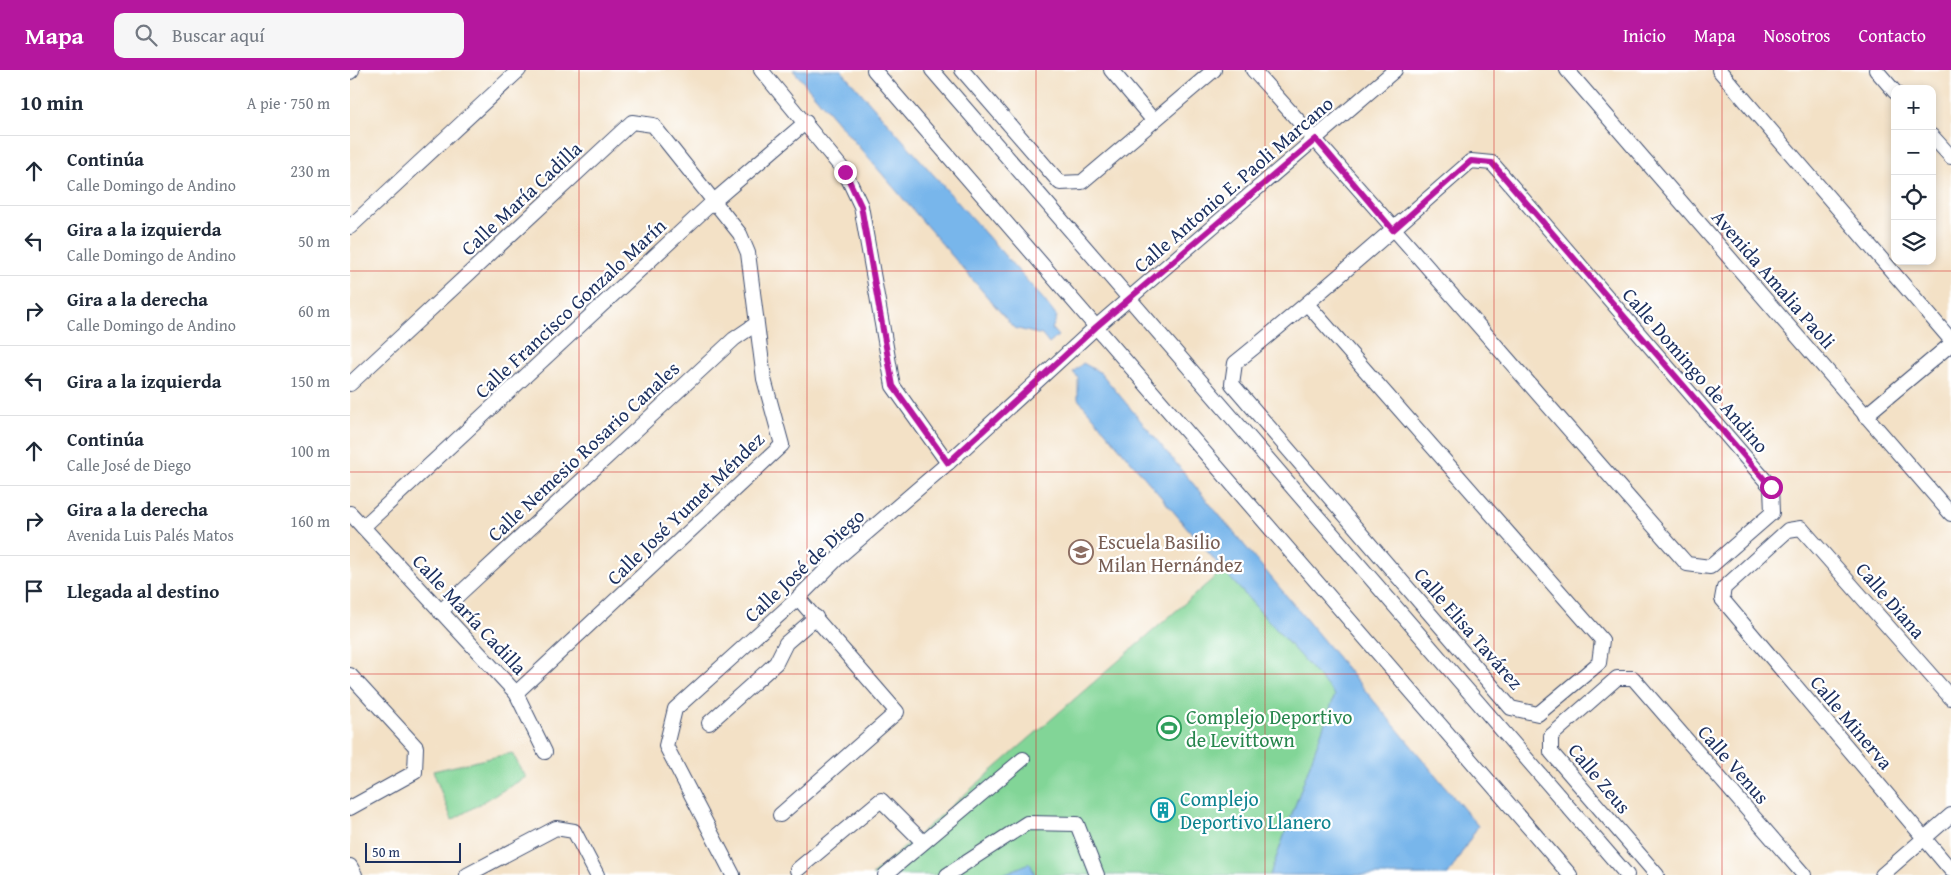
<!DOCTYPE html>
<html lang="es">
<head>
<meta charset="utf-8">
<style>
	:root { --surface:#fff; --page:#f6f6f7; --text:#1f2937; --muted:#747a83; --line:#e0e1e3; --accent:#b5179e }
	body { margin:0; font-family:"Gentium Book Plus",serif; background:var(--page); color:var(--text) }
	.controls { position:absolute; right:15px; top:15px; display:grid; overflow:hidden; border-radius:10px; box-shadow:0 2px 8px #0003 }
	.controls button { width:45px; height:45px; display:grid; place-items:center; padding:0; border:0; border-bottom:1px solid var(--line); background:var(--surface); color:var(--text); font:25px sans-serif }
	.scale { position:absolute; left:15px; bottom:12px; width:96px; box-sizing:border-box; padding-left:5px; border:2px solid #1b2f5e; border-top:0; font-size:14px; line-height:18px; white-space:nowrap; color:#1b2f5e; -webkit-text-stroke:4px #fff; paint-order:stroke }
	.stop { position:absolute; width:15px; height:15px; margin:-11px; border:4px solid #b5179e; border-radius:50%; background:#fff }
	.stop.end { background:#b5179e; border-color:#fff; box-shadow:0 1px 5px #0008 }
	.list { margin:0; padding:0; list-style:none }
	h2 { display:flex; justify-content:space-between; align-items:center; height:65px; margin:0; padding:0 20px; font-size:21px }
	h2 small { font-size:16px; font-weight:400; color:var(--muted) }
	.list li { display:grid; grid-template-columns:32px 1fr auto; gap:15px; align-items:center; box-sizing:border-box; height:70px; padding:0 20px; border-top:1px solid var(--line) }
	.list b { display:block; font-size:19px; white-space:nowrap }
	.list p { margin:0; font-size:16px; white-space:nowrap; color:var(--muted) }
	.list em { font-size:16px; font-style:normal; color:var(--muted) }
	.icon { flex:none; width:28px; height:28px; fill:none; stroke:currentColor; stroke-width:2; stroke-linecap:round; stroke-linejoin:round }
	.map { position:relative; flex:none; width:1601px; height:805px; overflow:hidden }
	header { display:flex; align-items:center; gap:30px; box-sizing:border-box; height:70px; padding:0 25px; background:var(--accent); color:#fff }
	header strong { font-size:24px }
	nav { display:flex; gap:28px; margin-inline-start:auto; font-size:18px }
	.search { width:350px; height:45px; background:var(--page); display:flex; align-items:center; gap:12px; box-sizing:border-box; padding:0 18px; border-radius:10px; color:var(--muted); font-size:19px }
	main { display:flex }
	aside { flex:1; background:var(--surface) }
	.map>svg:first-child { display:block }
	.green { fill:#82d597; stroke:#4e827a }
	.water { fill:#78b6eb; stroke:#4a72a4 }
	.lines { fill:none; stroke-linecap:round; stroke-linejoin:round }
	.minor-casing { stroke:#3b4a6e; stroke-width:16 }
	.minor { stroke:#fff; stroke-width:14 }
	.route { stroke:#b5179e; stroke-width:6 }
	.grid { fill:none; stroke:#d62828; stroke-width:1; stroke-opacity:0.55 }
	.labels { text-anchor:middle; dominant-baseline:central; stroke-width:4.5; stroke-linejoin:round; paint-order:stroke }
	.street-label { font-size:20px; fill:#1b2f5e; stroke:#fff }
	.education-label { font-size:20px; fill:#785e54; stroke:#fff; text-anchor:start }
	.leisure-label { font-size:20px; fill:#27864d; stroke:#fff; text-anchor:start }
	.culture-label { font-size:20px; fill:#0d838f; stroke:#fff; text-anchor:start }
</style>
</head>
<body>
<header>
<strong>Mapa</strong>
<div class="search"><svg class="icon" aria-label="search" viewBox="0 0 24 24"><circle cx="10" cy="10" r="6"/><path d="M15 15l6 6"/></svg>Buscar aquí</div>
<nav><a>Inicio</a><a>Mapa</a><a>Nosotros</a><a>Contacto</a></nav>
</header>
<main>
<aside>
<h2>10 min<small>A pie · 750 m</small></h2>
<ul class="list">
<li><svg class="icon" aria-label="ahead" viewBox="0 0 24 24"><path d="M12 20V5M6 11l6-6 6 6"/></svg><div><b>Continúa</b><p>Calle Domingo de Andino</p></div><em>230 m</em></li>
<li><svg class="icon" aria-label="left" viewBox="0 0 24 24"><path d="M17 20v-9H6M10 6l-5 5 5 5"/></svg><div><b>Gira a la izquierda</b><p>Calle Domingo de Andino</p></div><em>50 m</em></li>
<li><svg class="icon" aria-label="right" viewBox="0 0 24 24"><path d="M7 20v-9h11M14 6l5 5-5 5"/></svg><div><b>Gira a la derecha</b><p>Calle Domingo de Andino</p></div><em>60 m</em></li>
<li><svg class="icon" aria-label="left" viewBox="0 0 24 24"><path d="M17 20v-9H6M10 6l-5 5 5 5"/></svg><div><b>Gira a la izquierda</b></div><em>150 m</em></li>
<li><svg class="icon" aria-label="ahead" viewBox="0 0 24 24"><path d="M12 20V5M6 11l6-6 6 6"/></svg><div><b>Continúa</b><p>Calle José de Diego</p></div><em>100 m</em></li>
<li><svg class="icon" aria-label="right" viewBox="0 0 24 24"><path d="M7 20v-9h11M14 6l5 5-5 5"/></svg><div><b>Gira a la derecha</b><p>Avenida Luis Palés Matos</p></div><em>160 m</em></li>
<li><svg class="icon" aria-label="arrive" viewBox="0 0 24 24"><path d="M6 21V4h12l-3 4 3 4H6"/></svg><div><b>Llegada al destino</b></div></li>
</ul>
</aside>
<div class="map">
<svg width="1601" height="805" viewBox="0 0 1601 805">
	<rect width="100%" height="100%" fill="#fff"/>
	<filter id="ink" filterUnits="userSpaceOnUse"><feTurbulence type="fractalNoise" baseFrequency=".02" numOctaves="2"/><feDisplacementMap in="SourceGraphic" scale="10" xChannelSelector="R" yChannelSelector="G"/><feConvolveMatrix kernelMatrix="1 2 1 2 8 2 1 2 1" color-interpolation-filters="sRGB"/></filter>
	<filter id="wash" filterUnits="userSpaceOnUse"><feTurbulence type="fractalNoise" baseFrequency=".0096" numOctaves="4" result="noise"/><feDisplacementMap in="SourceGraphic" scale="20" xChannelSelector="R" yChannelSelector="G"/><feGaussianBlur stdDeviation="1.12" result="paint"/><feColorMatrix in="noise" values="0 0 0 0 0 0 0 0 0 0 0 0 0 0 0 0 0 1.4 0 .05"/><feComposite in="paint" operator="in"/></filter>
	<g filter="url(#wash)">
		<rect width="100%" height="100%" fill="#f3e1c6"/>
		<!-- green -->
		<g class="green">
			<polygon points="873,500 985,625 920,805 522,805"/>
			<polygon points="162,683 176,707 102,750 83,701"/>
		</g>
		<!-- water -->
		<g class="water">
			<polygon points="443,0 491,0 694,230 707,247 702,259 708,266 699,274 692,265 664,258"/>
			<polygon points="733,293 751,303 1128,756 1098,805 920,805 985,625 873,500 728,329 728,308 723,302"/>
			<polygon points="680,793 685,805 651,805"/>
		</g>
	</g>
	<g filter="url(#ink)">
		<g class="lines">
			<defs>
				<g id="minor">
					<polyline points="411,0 495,102 511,136 543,316 598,393"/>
					<polyline points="524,0 1220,805"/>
					<polyline points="582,0 1277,805"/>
					<polyline points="612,0 710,113 732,112 864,0"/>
					<polyline points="761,0 803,50"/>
					<path d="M 903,0 C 1050,163 1192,330 1337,494 L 1360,497 L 1422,443 L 1421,417 L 1142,93 L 1121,91 C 1043,159 966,228 885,293 L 882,314 L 1161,638 L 1188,644 L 1249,593 L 1252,570 L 958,235"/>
					<polyline points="1217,0 1601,444"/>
					<polyline points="1369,0 1601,270"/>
					<polyline points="1526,0 1545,22"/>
					<polyline points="0,2 2,0"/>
					<polyline points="1582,66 1601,87"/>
					<polyline points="0,157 169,0"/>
					<polyline points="0,314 282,52 303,55 390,164 398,183 414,309 432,375 166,623"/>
					<polyline points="1515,346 1601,274"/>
					<polyline points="0,443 166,623 195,682"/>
					<polyline points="13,457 365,130 456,52"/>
					<polyline points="90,542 384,269 406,254"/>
					<polyline points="0,605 66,677 65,702 0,738"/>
					<polyline points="1601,628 1451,458 1438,460 1374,518 1372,529 1601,800"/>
					<polyline points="359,653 426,593 436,573 466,547"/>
					<polyline points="430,745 547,642 448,528"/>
					<polyline points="0,796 5,805"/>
					<polyline points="447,800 531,730 573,772"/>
					<polyline points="117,805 206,758 224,761 247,805"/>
					<polyline points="383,805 316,676 325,639 448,528 491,485 598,393 746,257 1045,0"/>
					<polyline points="535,805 673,689"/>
					<polyline points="597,805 677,753 727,754 747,805"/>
					<polyline points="1307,805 1201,682 1201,666 1267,608 1283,608 1454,805"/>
					<polyline points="1532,805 1601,745"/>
				</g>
			</defs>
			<!-- minor casing -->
			<use href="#minor" class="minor-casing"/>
			<!-- minor -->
			<use href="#minor" class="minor"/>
		</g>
	</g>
	<g class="lines" filter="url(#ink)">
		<!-- route -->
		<polyline class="route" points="495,102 511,136 543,316 598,393 746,257 966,69 1043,160 1121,91 1142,93 1421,417"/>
	</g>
	<!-- grid -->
	<path class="grid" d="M 229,0 L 229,805M 457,0 L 457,805M 686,0 L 686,805M 915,0 L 915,805M 1144,0 L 1144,805M 1372,0 L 1372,805M 0,201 L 1601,201M 0,402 L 1601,402M 0,604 L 1601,604"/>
	<!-- icons -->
	<defs>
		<symbol id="school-ring" viewBox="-11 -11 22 22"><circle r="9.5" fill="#fff" stroke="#8d6e63" stroke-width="1.5"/><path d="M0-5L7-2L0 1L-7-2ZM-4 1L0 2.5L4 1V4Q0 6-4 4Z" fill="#8d6e63"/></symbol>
		<symbol id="stadium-ring" viewBox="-11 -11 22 22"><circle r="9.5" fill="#fff" stroke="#2e9e5b" stroke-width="1.5"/><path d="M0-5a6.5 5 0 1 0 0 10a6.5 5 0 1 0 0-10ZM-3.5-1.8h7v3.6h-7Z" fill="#2e9e5b"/></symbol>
		<symbol id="building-ring" viewBox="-11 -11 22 22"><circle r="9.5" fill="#fff" stroke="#0f9aa8" stroke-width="1.5"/><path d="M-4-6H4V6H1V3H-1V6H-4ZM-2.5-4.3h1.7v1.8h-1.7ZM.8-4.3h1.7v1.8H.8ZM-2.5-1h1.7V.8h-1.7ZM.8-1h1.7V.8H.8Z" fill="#0f9aa8"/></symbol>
	</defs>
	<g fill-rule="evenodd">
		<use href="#school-ring" x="717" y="468" width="28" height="28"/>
		<use href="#stadium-ring" x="805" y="644" width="28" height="28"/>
		<use href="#building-ring" x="799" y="726" width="28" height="28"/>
	</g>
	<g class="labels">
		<!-- street labels -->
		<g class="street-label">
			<text transform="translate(883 114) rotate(-41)">Calle Antonio E. Paoli Marcano</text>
			<text transform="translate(171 128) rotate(-43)">Calle María Cadilla</text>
			<text transform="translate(1424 209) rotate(49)">Avenida Amalia Paoli</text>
			<text transform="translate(220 238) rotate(-43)">Calle Francisco Gonzalo Marín</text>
			<text transform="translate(1346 300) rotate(49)">Calle Domingo de Andino</text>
			<text transform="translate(233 381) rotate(-43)">Calle Nemesio Rosario Canales</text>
			<text transform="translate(335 438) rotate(-44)">Calle José Yumet Méndez</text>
			<text transform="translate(454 495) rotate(-43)">Calle José de Diego</text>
			<text transform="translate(1541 530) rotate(49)">Calle Diana</text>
			<text transform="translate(120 544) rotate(47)">Calle María Cadilla</text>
			<text transform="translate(1119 558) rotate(49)">Calle Elisa Tavárez</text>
			<text transform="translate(1502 652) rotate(50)">Calle Minerva</text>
			<text transform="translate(1384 694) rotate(49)">Calle Venus</text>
			<text transform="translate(1250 708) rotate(50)">Calle Zeus</text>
		</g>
		<!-- education labels -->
		<g class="education-label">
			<text x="748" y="471">Escuela Basilio<tspan x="748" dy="23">Milan Hernández</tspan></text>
		</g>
		<!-- leisure labels -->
		<g class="leisure-label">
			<text x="836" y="646">Complejo Deportivo<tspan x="836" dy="23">de Levittown</tspan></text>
		</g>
		<!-- culture labels -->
		<g class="culture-label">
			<text x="830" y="728">Complejo<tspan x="830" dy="23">Deportivo Llanero</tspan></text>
		</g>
	</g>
</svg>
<div class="controls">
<button>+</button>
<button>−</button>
<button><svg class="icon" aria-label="locate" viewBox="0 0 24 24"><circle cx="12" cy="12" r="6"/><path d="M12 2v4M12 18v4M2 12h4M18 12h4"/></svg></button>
<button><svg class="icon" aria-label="layers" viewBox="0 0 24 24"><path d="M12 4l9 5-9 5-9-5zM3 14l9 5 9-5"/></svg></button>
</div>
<div class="scale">50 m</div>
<div class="stop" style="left:1421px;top:417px"></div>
<div class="stop end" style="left:495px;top:102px"></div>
</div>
</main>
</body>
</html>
